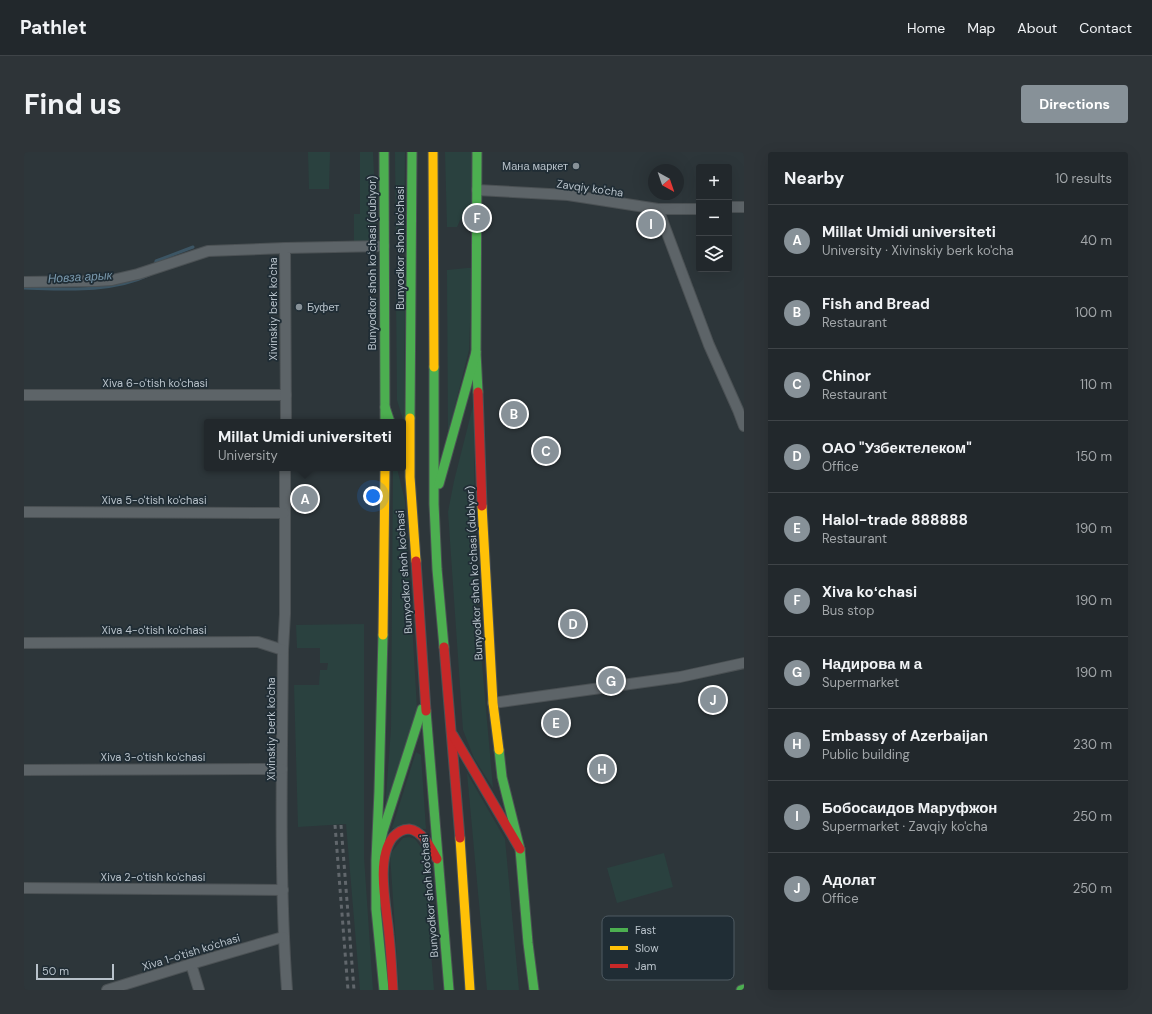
<!DOCTYPE html>
<html lang="en">
<head>
<meta charset="utf-8">
<style>
	:root { --surface:#22282c; --page:#2e3438; --text:#f1f3f6; --muted:#a2a6a9; --line:#3f4448; --accent:#879198 }
	body { margin:0; font-family:"DM Sans",sans-serif; background:var(--page); color:var(--text) }
	.controls { position:absolute; right:12px; top:12px; display:grid; overflow:hidden; border-radius:4px; box-shadow:0 4px 16px #0002 }
	.controls button { width:36px; height:36px; display:grid; place-items:center; padding:0; border:0; border-bottom:1px solid var(--line); background:var(--surface); color:var(--text); font:20px sans-serif }
	.compass { position:absolute; left:624px; top:12px; width:36px; height:36px; border-radius:50%; background:var(--surface); box-shadow:0 4px 16px #0002; rotate:140deg }
	.scale { position:absolute; left:12px; bottom:10px; width:78px; box-sizing:border-box; padding-left:4px; border:2px solid #b8c2ca; border-top:0; font-size:11px; line-height:14px; white-space:nowrap; color:#b8c2ca; -webkit-text-stroke:3px #202d35; paint-order:stroke }
	.you { position:absolute; left:349px; top:344px; width:14px; height:14px; margin:-10px; border:3px solid #fff; border-radius:50%; background:#1a73e8; box-shadow:0 0 0 6px #1a73e833 }
	.badge { display:grid; place-items:center; width:26px; height:26px; border-radius:50%; background:var(--accent); color:#fff; font-size:13px; font-weight:700 }
	.pin { position:absolute; translate:-50% -50%; border:2px solid #fff; box-shadow:0 1px 4px #0006 }
	.popup { position:absolute; left:180px; top:267px; width:202px; height:52px; box-sizing:border-box; display:grid; place-content:center; border-radius:4px; background:var(--surface); filter:drop-shadow(0 1px 3px #0005); font-size:13px; white-space:nowrap; color:var(--muted) }
	.popup b { font-size:15px; color:var(--text) }
	.popup::after { content:''; position:absolute; left:50%; top:100%; margin-left:-8px; border:8px solid transparent; border-top-color:var(--surface) }
	.list { margin:0; padding:0; list-style:none }
	h2 { display:flex; justify-content:space-between; align-items:center; height:52px; margin:0; padding:0 16px; font-size:17px }
	h2 small { font-size:13px; font-weight:400; color:var(--muted) }
	.list li { display:grid; grid-template-columns:26px 1fr auto; gap:12px; align-items:center; box-sizing:border-box; height:72px; padding:0 16px; border-top:1px solid var(--line) }
	.list b { display:block; font-size:15px; white-space:nowrap }
	.list p { margin:0; font-size:13px; white-space:nowrap; color:var(--muted) }
	.list em { font-size:13px; font-style:normal; color:var(--muted) }
	.icon { flex:none; width:22px; height:22px; fill:none; stroke:currentColor; stroke-width:2; stroke-linecap:round; stroke-linejoin:round }
	.map { position:relative; flex:none; width:720px; height:838px; overflow:hidden; border-radius:4px }
	header { display:flex; align-items:center; gap:24px; box-sizing:border-box; height:56px; padding:0 20px; background:var(--surface); border-bottom:1px solid var(--line) }
	header strong { font-size:19px }
	nav { display:flex; gap:22px; margin-inline-start:auto; font-size:14px }
	.intro { display:flex; align-items:center; justify-content:space-between; box-sizing:border-box; height:96px; padding:0 24px }
	h1 { margin:0; font-size:28px }
	.button { padding:10px 18px; border-radius:4px; background:var(--accent); color:#fff; font-size:14px; font-weight:700 }
	main { display:flex; gap:24px; padding:0 24px }
	aside { flex:1; background:var(--surface); border-radius:4px; box-shadow:0 4px 16px #0002 }
	.map>svg:first-child { display:block }
	.green { fill:#2a413f }
	.lines { fill:none; stroke-linecap:round; stroke-linejoin:round }
	.stream { stroke:#3c5564; stroke-width:3 }
	.street-casing { stroke:#4b5154; stroke-width:12 }
	.fast-casing { stroke:#4b5154; stroke-width:11 }
	.slow-casing { stroke:#4b5154; stroke-width:11 }
	.jam-casing { stroke:#4b5154; stroke-width:11 }
	.street { stroke:#5d6468; stroke-width:10 }
	.fast { stroke:#4caf50; stroke-width:9 }
	.slow { stroke:#ffc107; stroke-width:9 }
	.jam { stroke:#c62828; stroke-width:9 }
	.rail { stroke:#61676c; stroke-width:3; stroke-dasharray:4 4; stroke-linecap:butt }
	.poi-dot { fill:#879198; stroke:#202d35; stroke-width:1.5 }
	.labels { text-anchor:middle; dominant-baseline:central; stroke-width:3.5; stroke-linejoin:round; paint-order:stroke }
	.poi-label { font-size:11px; fill:#b8c2ca; stroke:#202d35; text-anchor:end }
	.street-label { font-size:11px; fill:#b8c2ca; stroke:#202d35 }
	.water-label { font-size:12px; font-style:italic; fill:#7998ac; stroke:#202d35 }
	.key { fill:#202d35; stroke:#4e5a62; stroke-width:1 }
	.key-label { font-size:11px; fill:#b8c2ca }
</style>
</head>
<body>
<header>
<strong>Pathlet</strong>
<nav><a>Home</a><a>Map</a><a>About</a><a>Contact</a></nav>
</header>
<div class="intro"><h1>Find us</h1><a class="button">Directions</a></div>
<main>
<div class="map">
<svg width="720" height="838" viewBox="0 0 720 838">
	<rect width="100%" height="100%" fill="#2d363a"/>
	<!-- green -->
	<g class="green">
		<polygon points="284,0 306,0 305,37 285,37"/>
		<polygon points="336,0 349,0 353,90 330,90 330,62 336,62"/>
		<polygon points="371,0 381,0 380,88 372,88"/>
		<polygon points="421,0 449,0 449,67 436,68 433,75 423,75"/>
		<polygon points="443,116 448,116 445,198 424,282 423,118"/>
		<polygon points="372,138 381,138 380,271 373,248"/>
		<polygon points="450,250 451,433 469,636 450,606 439,578 424,360 430,329"/>
		<polygon points="369,316 373,316 381,349 393,557 361,657 367,577"/>
		<polygon points="340,472 340,705 349,838 336,838 322,672 274,675 270,533 295,533 296,518 303,518 304,511 296,511 296,496 273,496 272,473"/>
		<polygon points="392,600 397,603 402,677 368,676"/>
		<polygon points="443,621 481,687 495,838 463,838"/>
		<polygon points="385,685 391,687 406,708 406,787 410,838 375,838 366,702 379,686"/>
		<polygon points="640,701 649,735 593,751 583,716"/>
	</g>
	<g class="lines">
		<!-- stream -->
		<g class="stream">
			<polyline points="131,114 132,109 169,95"/>
			<path d="M 0,136 C 39,137 88,141 125,123"/>
		</g>
		<defs>
			<g id="street">
				<polyline points="453,38 544,43 634,57 675,57"/>
				<polyline points="705,55 720,55"/>
				<polyline points="634,57 685,193 714,258 720,274"/>
				<polyline points="0,130 72,129 88,128 114,122 184,99 261,96"/>
				<polyline points="0,243 262,243"/>
				<polyline points="262,270 261,96 360,94"/>
				<path d="M 261,316 L 261,462 L 259,498 C 258,611 255,725 263,838"/>
				<polyline points="0,360 260,361"/>
				<polyline points="0,491 234,490 259,498"/>
				<polyline points="469,551 656,525 720,511"/>
				<polyline points="0,618 258,617"/>
				<polyline points="0,736 259,738"/>
				<polyline points="167,812 175,838"/>
				<polyline points="83,838 167,812 259,785"/>
			</g>
			<g id="fast">
				<polyline points="360,0 361,267"/>
				<polyline points="453,0 452,200 454,240"/>
				<polyline points="410,215 410,352 413,417 420,495"/>
				<polyline points="361,255 366,270"/>
				<polyline points="386,266 388,0"/>
				<polyline points="415,332 452,200"/>
				<polyline points="359,483 355,639 352,708 352,757 360,838"/>
				<polyline points="402,559 425,838"/>
				<polyline points="475,598 478,625 496,697 504,791 510,838"/>
				<polyline points="354,700 359,679 398,557"/>
				<polyline points="717,838 720,837"/>
			</g>
			<g id="slow">
				<polyline points="409,0 410,215"/>
				<polyline points="386,266 386,325 392,409"/>
				<polyline points="458,354 469,551 475,598"/>
				<polyline points="359,483 361,316"/>
				<polyline points="436,686 446,838"/>
			</g>
			<g id="jam">
				<polyline points="454,240 458,354"/>
				<polyline points="392,409 402,559"/>
				<polyline points="420,495 436,686"/>
				<polyline points="429,583 496,697"/>
				<path d="M 369,838 C 368,820 367,801 365,783 C 363,757 351,707 369,685 C 374,680 378,677 385,677 C 399,679 407,696 413,707"/>
			</g>
		</defs>
		<!-- street casing -->
		<use href="#street" class="street-casing"/>
		<!-- fast casing -->
		<use href="#fast" class="fast-casing"/>
		<!-- slow casing -->
		<use href="#slow" class="slow-casing"/>
		<!-- jam casing -->
		<use href="#jam" class="jam-casing"/>
		<!-- street -->
		<use href="#street" class="street"/>
		<!-- fast -->
		<use href="#fast" class="fast"/>
		<!-- slow -->
		<use href="#slow" class="slow"/>
		<!-- jam -->
		<use href="#jam" class="jam"/>
		<!-- rail -->
		<g class="rail">
			<polyline points="311,673 324,838"/>
			<polyline points="317,673 330,838"/>
		</g>
	</g>
	<!-- markers -->
	<g class="poi-dot">
		<circle cx="552" cy="14" r="4"/>
		<circle cx="275" cy="155" r="4"/>
	</g>
	<g class="labels">
		<!-- poi labels -->
		<g class="poi-label">
			<text x="544" y="14">Мана маркет</text>
			<text x="283" y="155" text-anchor="start">Буфет</text>
		</g>
		<!-- street labels -->
		<g class="street-label">
			<text transform="translate(566 36) rotate(8)">Zavqiy ko'cha</text>
			<text transform="translate(376 96) rotate(-90)">Bunyodkor shoh ko'chasi</text>
			<text transform="translate(348 111) rotate(-90)">Bunyodkor shoh koʻchasi (dublyor)</text>
			<text transform="translate(249 157) rotate(-90)">Xivinskiy berk ko'cha</text>
			<text x="131" y="231">Xiva 6-o'tish ko'chasi</text>
			<text x="130" y="348">Xiva 5-o'tish ko'chasi</text>
			<text transform="translate(380 420) rotate(-94)">Bunyodkor shoh ko'chasi</text>
			<text transform="translate(450 421) rotate(-93)">Bunyodkor shoh koʻchasi (dublyor)</text>
			<text x="130" y="478">Xiva 4-o'tish ko'chasi</text>
			<text transform="translate(247 577) rotate(-90)">Xivinskiy berk ko'cha</text>
			<text x="129" y="605">Xiva 3-o'tish ko'chasi</text>
			<text x="129" y="725">Xiva 2-o'tish ko'chasi</text>
			<text transform="translate(405 744) rotate(-95)">Bunyodkor shoh ko'chasi</text>
			<text transform="translate(167 800) rotate(-17)">Xiva 1-o'tish ko'chasi</text>
		</g>
		<!-- water labels -->
		<g class="water-label">
			<text transform="translate(56 125) rotate(-3)">Новза арык</text>
		</g>
	</g>
	<!-- legend -->
	<rect x="578" y="764" width="132" height="64" rx="6" class="key"/>
	<rect x="586" y="776" width="18" height="4" fill="#4caf50"/>
	<rect x="586" y="794" width="18" height="4" fill="#ffc107"/>
	<rect x="586" y="812" width="18" height="4" fill="#c62828"/>
	<g class="key-label">
		<text x="611" y="782">Fast</text>
		<text x="611" y="800">Slow</text>
		<text x="611" y="818">Jam</text>
	</g>
</svg>
<div class="controls">
<button>+</button>
<button>−</button>
<button><svg class="icon" aria-label="layers" viewBox="0 0 24 24"><path d="M12 4l9 5-9 5-9-5zM3 14l9 5 9-5"/></svg></button>
</div>
<svg class="compass" viewBox="-18 -18 36 36"><path d="M0-13l5 13h-10z" fill="#e53935"/><path d="M0 13l5-13h-10z" fill="#a2a6a9"/></svg>
<div class="scale">50 m</div>
<div class="you"></div>
<div class="pin badge" style="left:281px;top:347px">A</div>
<div class="popup"><b>Millat Umidi universiteti</b>University</div>
<div class="pin badge" style="left:490px;top:262px">B</div>
<div class="pin badge" style="left:522px;top:299px">C</div>
<div class="pin badge" style="left:549px;top:472px">D</div>
<div class="pin badge" style="left:532px;top:571px">E</div>
<div class="pin badge" style="left:453px;top:66px">F</div>
<div class="pin badge" style="left:587px;top:529px">G</div>
<div class="pin badge" style="left:578px;top:617px">H</div>
<div class="pin badge" style="left:627px;top:72px">I</div>
<div class="pin badge" style="left:689px;top:548px">J</div>
</div>
<aside>
<h2>Nearby<small>10 results</small></h2>
<ul class="list">
<li><span class="badge">A</span><div><b>Millat Umidi universiteti</b><p>University · Xivinskiy berk ko'cha</p></div><em>40 m</em></li>
<li><span class="badge">B</span><div><b>Fish and Bread</b><p>Restaurant</p></div><em>100 m</em></li>
<li><span class="badge">C</span><div><b>Chinor</b><p>Restaurant</p></div><em>110 m</em></li>
<li><span class="badge">D</span><div><b>ОАО &quot;Узбектелеком&quot;</b><p>Office</p></div><em>150 m</em></li>
<li><span class="badge">E</span><div><b>Halol-trade 888888</b><p>Restaurant</p></div><em>190 m</em></li>
<li><span class="badge">F</span><div><b>Xiva koʻchasi</b><p>Bus stop</p></div><em>190 m</em></li>
<li><span class="badge">G</span><div><b>Надирова м а</b><p>Supermarket</p></div><em>190 m</em></li>
<li><span class="badge">H</span><div><b>Embassy of Azerbaijan</b><p>Public building</p></div><em>230 m</em></li>
<li><span class="badge">I</span><div><b>Бобосаидов Маруфжон</b><p>Supermarket · Zavqiy ko'cha</p></div><em>250 m</em></li>
<li><span class="badge">J</span><div><b>Адолат</b><p>Office</p></div><em>250 m</em></li>
</ul>
</aside>
</main>
</body>
</html>
